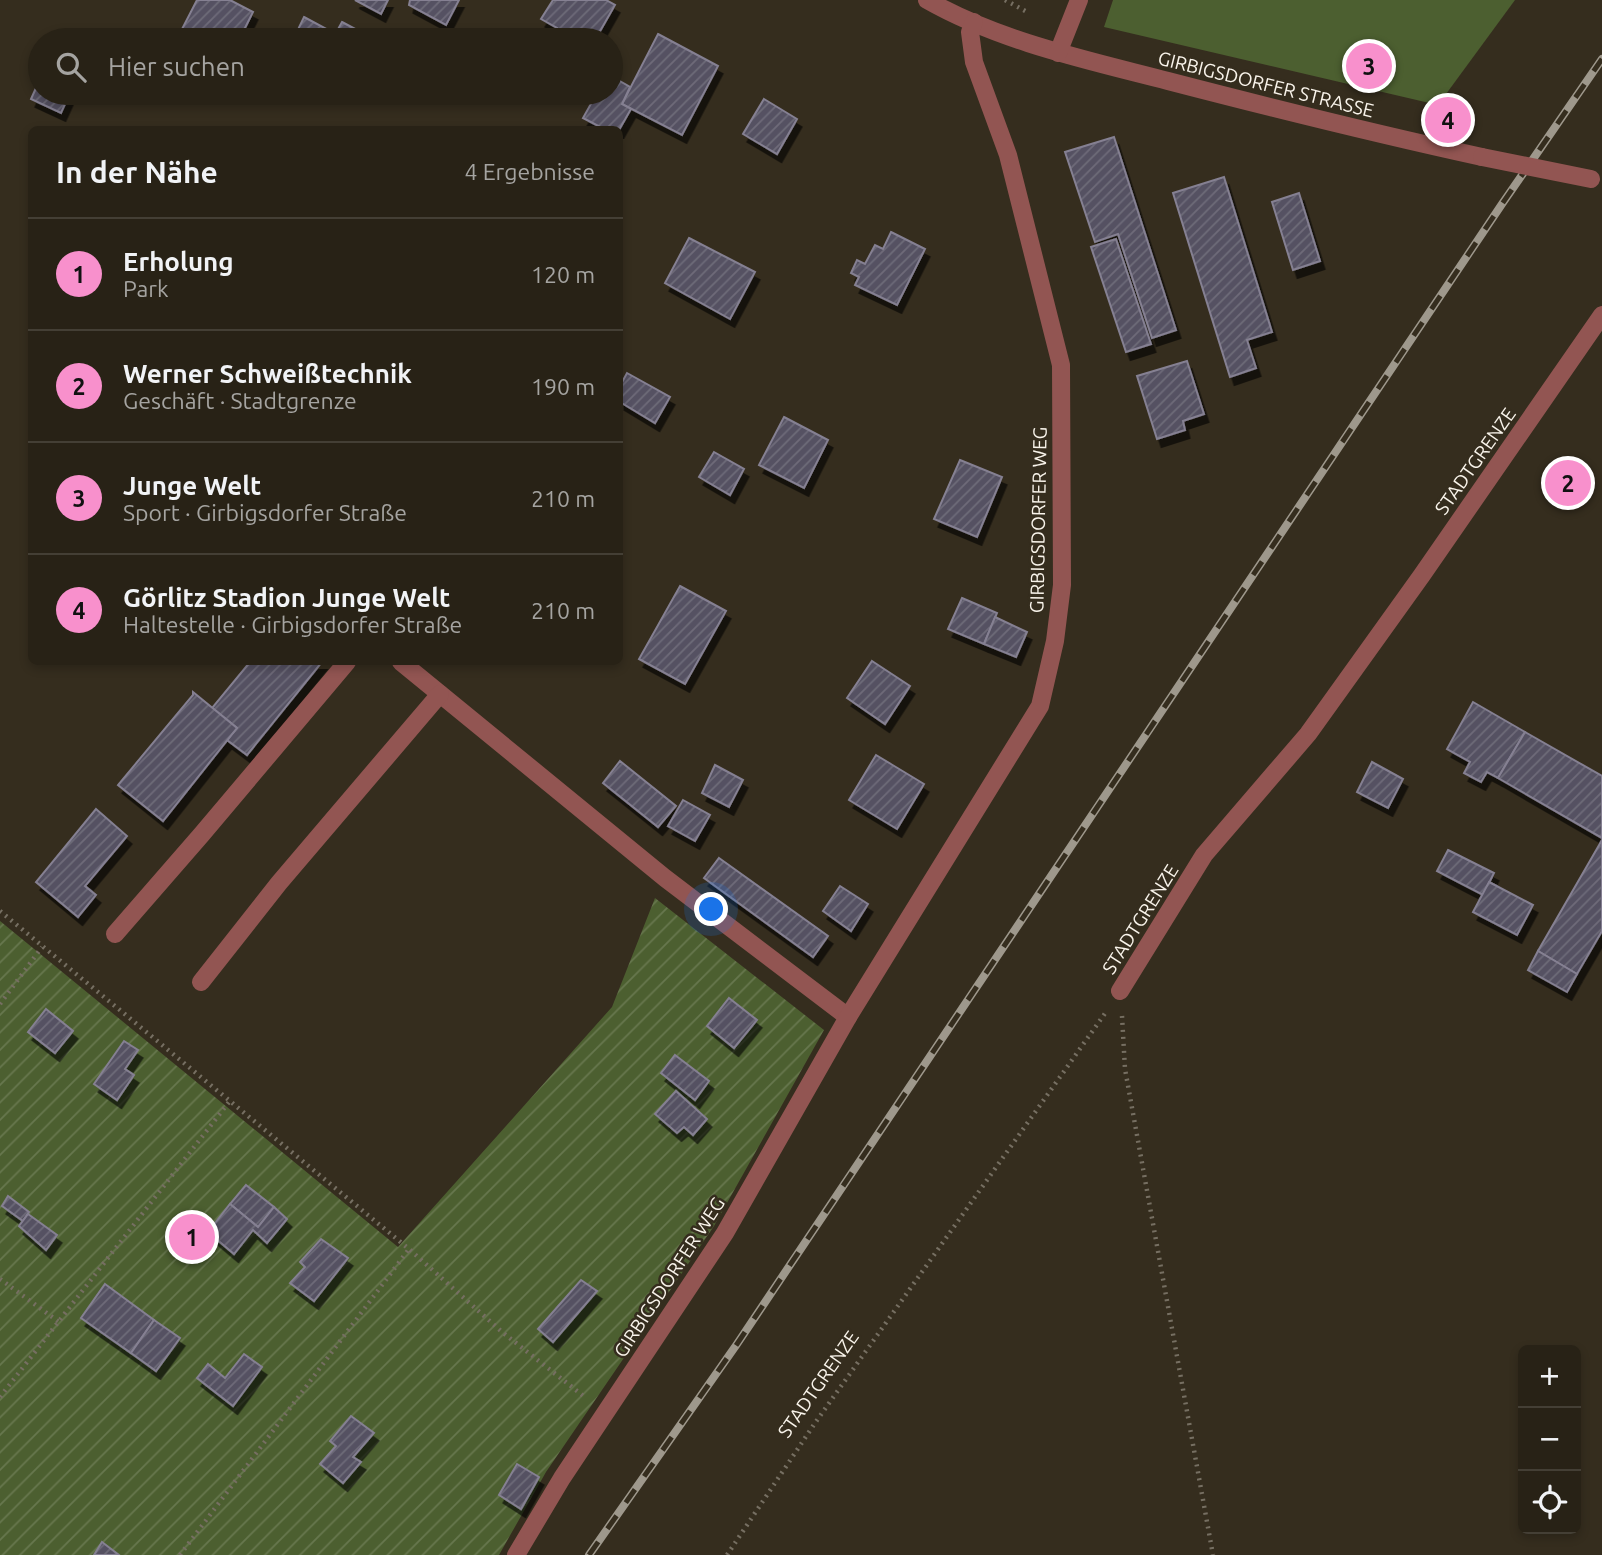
<!DOCTYPE html>
<html lang="de">
<head>
<meta charset="utf-8">
<style>
	:root { --surface:#282216; --page:#342f23; --text:#f1f3f6; --muted:#a5a4a1; --line:#443f35; --accent:#f890cc }
	body { margin:0; font-family:Ubuntu,sans-serif; background:var(--page); color:var(--text) }
	.controls { position:absolute; right:21px; bottom:21px; display:grid; overflow:hidden; border-radius:10px; box-shadow:0 4px 10px #0003 }
	.controls button { width:63px; height:63px; display:grid; place-items:center; padding:0; border:0; border-bottom:2px solid var(--line); background:var(--surface); color:var(--text); font:35px sans-serif }
	.you { position:absolute; left:712px; top:910px; width:24px; height:24px; margin:-18px; border:5px solid #fff; border-radius:50%; background:#1a73e8; box-shadow:0 0 0 10px #1a73e833 }
	.badge { display:grid; place-items:center; width:46px; height:46px; border-radius:50%; background:var(--accent); color:#111; font-size:23px; font-weight:700 }
	.pin { position:absolute; translate:-50% -50%; border:4px solid #fff; box-shadow:0 2px 7px #0006 }
	.list { margin:0; padding:0; list-style:none }
	h2 { display:flex; justify-content:space-between; align-items:center; height:91px; margin:0; padding:0 28px; font-size:30px }
	h2 small { font-size:23px; font-weight:400; color:var(--muted) }
	.list li { display:grid; grid-template-columns:46px 1fr auto; gap:21px; align-items:center; box-sizing:border-box; height:112px; padding:0 28px; border-top:2px solid var(--line) }
	.list b { display:block; font-size:26px; white-space:nowrap }
	.list p { margin:0; font-size:23px; white-space:nowrap; color:var(--muted) }
	.list em { font-size:23px; font-style:normal; color:var(--muted) }
	.icon { flex:none; width:38px; height:38px; fill:none; stroke:currentColor; stroke-width:2; stroke-linecap:round; stroke-linejoin:round }
	.map { position:relative; flex:none; width:1602px; height:1555px; overflow:hidden }
	.search { position:absolute; background:var(--surface); box-shadow:0 4px 10px #0003; left:28px; top:28px; width:595px; height:77px; display:flex; align-items:center; gap:18px; box-sizing:border-box; padding:0 24px; border-radius:38px; color:var(--muted); font-size:26px }
	.panel { position:absolute; background:var(--surface); box-shadow:0 4px 10px #0003; left:28px; top:126px; width:595px; height:539px; border-radius:10px }
	.map>svg:first-child { display:block }
	.park { fill:#4c5f30 }
	.garden { fill:url(#garden-furrows) }
	.building { fill:url(#building-hatch); stroke:#858092; stroke-width:2; filter:url(#shadow) }
	.lines { fill:none; stroke-linecap:round; stroke-linejoin:round }
	.path { stroke:#766f62; stroke-width:4.5; stroke-dasharray:2 5; stroke-linecap:butt }
	.minor { stroke:#925552; stroke-width:18 }
	.rail-casing { stroke:#9e988c; stroke-width:8 }
	.rail { stroke:#352d1e; stroke-width:5; stroke-dasharray:16; stroke-linecap:butt }
	.minor-bridge { stroke:#925552; stroke-width:18 }
	.labels { text-anchor:middle; dominant-baseline:central; stroke-width:5; stroke-linejoin:round; paint-order:stroke }
	.street-label { font-size:19px; fill:#f9f4eb; stroke:#352d1e }
</style>
</head>
<body>
<div class="map">
<svg width="1602" height="1555" viewBox="0 0 1602 1555">
	<defs>
		<pattern id="garden-furrows" width="10" height="10" patternUnits="userSpaceOnUse" patternTransform="scale(1.75)"><rect width="10" height="10" fill="#4c5f30"/><path d="M-1 1l2-2M0 10L10 0M9 11l2-2" fill="none" stroke="#67774e"/></pattern>
		<pattern id="building-hatch" width="6" height="6" patternUnits="userSpaceOnUse" patternTransform="scale(1.75)"><rect width="6" height="6" fill="#555162"/><path d="M-1 1l2-2M0 6l6-6M5 7l2-2" fill="none" stroke="#6e6b79"/></pattern>
		<filter id="shadow"><feDropShadow dx="4.5" dy="8" stdDeviation="0" flood-color="#0009"/></filter>
	</defs>
	<rect width="100%" height="100%" fill="#352d1e"/>
	<!-- park -->
	<polygon class="park" points="1113,0 1515,0 1438,105 1104,27"/>
	<!-- garden -->
	<polygon class="garden" points="655,898 824,1030 714,1226 546,1472 499,1555 0,1555 0,921 398,1247 612,1007"/>
	<!-- building -->
	<g class="building">
		<polygon points="197,0 230,0 253,12 239,40 194,40 180,33"/>
		<polygon points="355,0 388,0 381,14"/>
		<polygon points="410,0 459,0 446,25 409,5"/>
		<polygon points="553,0 606,0 615,5 595,40 563,40 553,35 557,28 541,19"/>
		<polygon points="304,17 336,34 332,40 293,40"/>
		<polygon points="342,22 376,40 332,40"/>
		<polygon points="658,34 718,66 682,135 622,104"/>
		<polygon points="611,76 630,87 622,104 631,109 619,130 606,130 583,118 597,93 611,93"/>
		<polygon points="40,79 40,93 70,93 61,113 31,99"/>
		<polygon points="764,99 797,119 777,154 743,134"/>
		<polygon points="1114,137 1176,330 1152,338 1118,234 1095,242 1065,152"/>
		<polygon points="1224,177 1272,332 1247,340 1256,368 1230,377 1173,193"/>
		<polygon points="1299,193 1320,261 1293,270 1272,202"/>
		<polygon points="891,232 925,249 897,305 855,285 859,277 851,273 857,260 865,264 875,245 883,249"/>
		<polygon points="689,238 755,272 730,319 665,283"/>
		<polygon points="1116,239 1151,344 1126,352 1091,247"/>
		<polygon points="1187,361 1204,414 1183,421 1185,430 1157,439 1137,376"/>
		<polygon points="627,373 670,397 655,423 620,402 620,386"/>
		<polygon points="784,417 828,440 804,488 759,465"/>
		<polygon points="714,452 744,469 730,495 699,477"/>
		<polygon points="960,460 1002,477 977,537 934,519"/>
		<polygon points="680,586 726,611 685,684 639,659"/>
		<polygon points="962,598 997,613 984,644 948,629"/>
		<polygon points="995,617 1027,632 1016,657 984,644"/>
		<polygon points="872,661 910,686 885,724 847,698"/>
		<polygon points="250,662 322,662 247,755 227,740 237,728 212,708"/>
		<polygon points="193,692 237,728 163,821 118,785 193,695"/>
		<polygon points="1473,702 1525,732 1498,778 1487,772 1481,782 1464,773 1470,762 1447,749"/>
		<polygon points="1525,732 1602,776 1602,838 1498,778"/>
		<polygon points="876,755 924,784 897,829 849,800"/>
		<polygon points="620,761 676,806 658,827 603,783"/>
		<polygon points="1372,762 1403,779 1388,808 1357,792"/>
		<polygon points="715,765 743,780 729,807 702,793"/>
		<polygon points="683,800 710,815 695,841 668,826"/>
		<polygon points="96,809 127,836 85,886 96,895 78,917 36,882"/>
		<polygon points="1602,840 1602,931 1577,974 1538,951"/>
		<polygon points="1448,850 1494,873 1483,895 1437,871"/>
		<polygon points="719,858 828,936 813,957 704,878"/>
		<polygon points="1489,882 1533,905 1517,935 1473,912"/>
		<polygon points="840,886 868,904 851,931 823,911"/>
		<polygon points="1538,951 1577,974 1567,992 1528,970"/>
		<polygon points="729,998 757,1020 734,1048 707,1026"/>
		<polygon points="46,1009 73,1031 55,1053 28,1032"/>
		<polygon points="124,1041 138,1050 125,1069 134,1075 117,1100 94,1084"/>
		<polygon points="675,1055 709,1081 695,1100 661,1073"/>
		<polygon points="676,1091 707,1119 693,1135 684,1127 677,1133 655,1114"/>
		<polygon points="246,1185 274,1207 258,1227 230,1204"/>
		<polygon points="8,1196 29,1212 23,1221 2,1206"/>
		<polygon points="230,1204 258,1227 274,1207 287,1219 267,1243 253,1230 234,1254 208,1232"/>
		<polygon points="28,1214 57,1235 46,1250 19,1226"/>
		<polygon points="321,1239 348,1258 314,1301 290,1283 305,1267 300,1262"/>
		<polygon points="581,1280 597,1291 553,1342 538,1329"/>
		<polygon points="105,1284 154,1320 131,1353 81,1318"/>
		<polygon points="154,1320 180,1338 156,1371 131,1353"/>
		<polygon points="244,1354 262,1367 233,1406 197,1378 208,1364 225,1378"/>
		<polygon points="351,1416 374,1433 353,1457 361,1462 343,1483 320,1464 336,1446 330,1441"/>
		<polygon points="517,1464 539,1477 521,1509 499,1495"/>
		<polygon points="102,1542 119,1555 94,1555"/>
	</g>
	<g class="lines">
		<!-- path -->
		<g class="path">
			<polyline points="1005,0 1029,13"/>
			<polyline points="0,911 409,1249 502,1332 586,1398"/>
			<polyline points="0,1004 42,947"/>
			<polyline points="1122,1016 1125,1069 1213,1555"/>
			<polyline points="0,1279 59,1322"/>
			<polyline points="0,1397 229,1102"/>
			<polyline points="180,1555 409,1249"/>
			<polyline points="727,1555 815,1423 1106,1012"/>
		</g>
		<!-- minor -->
		<g class="minor">
			<path d="M 927,0 C 1001,42 1087,60 1168,81 C 1272,108 1377,134 1482,157"/>
			<polyline points="1058,53 1079,0"/>
			<polyline points="401,662 665,878 848,1017"/>
			<polyline points="115,934 202,834 347,662"/>
			<polyline points="201,982 279,883 440,694"/>
			<polyline points="1120,991 1204,855 1308,734 1422,575 1602,315"/>
			<polyline points="516,1555 562,1478 725,1233 848,1017 1040,706 1055,641 1062,585 1061,365 1008,155 974,62 970,32 974,22"/>
		</g>
		<defs>
			<polyline id="rail" points="589,1555 737,1344 1502,204 1602,59"/>
		</defs>
		<!-- rail casing -->
		<use href="#rail" class="rail-casing"/>
		<!-- rail -->
		<use href="#rail" class="rail"/>
		<!-- minor-bridge -->
		<polyline class="minor-bridge" points="1482,157 1591,179"/>
	</g>
	<g class="labels">
		<!-- street labels -->
		<g class="street-label">
			<text transform="translate(1266 84) rotate(14)">GIRBIGSDORFER STRASSE</text>
			<text transform="translate(1475 461) rotate(-55)">STADTGRENZE</text>
			<text transform="translate(1038 520) rotate(-89)">GIRBIGSDORFER WEG</text>
			<text transform="translate(1140 919) rotate(-58)">STADTGRENZE</text>
			<text transform="translate(669 1277) rotate(-57)">GIRBIGSDORFER WEG</text>
			<text transform="translate(818 1384) rotate(-55)">STADTGRENZE</text>
		</g>
	</g>
</svg>
<div class="controls">
<button>+</button>
<button>−</button>
<button><svg class="icon" aria-label="locate" viewBox="0 0 24 24"><circle cx="12" cy="12" r="6"/><path d="M12 2v4M12 18v4M2 12h4M18 12h4"/></svg></button>
</div>
<div class="you"></div>
<div class="pin badge" style="left:192px;top:1237px">1</div>
<div class="pin badge" style="left:1568px;top:483px">2</div>
<div class="pin badge" style="left:1369px;top:66px">3</div>
<div class="pin badge" style="left:1448px;top:120px">4</div>
<div class="search"><svg class="icon" aria-label="search" viewBox="0 0 24 24"><circle cx="10" cy="10" r="6"/><path d="M15 15l6 6"/></svg>Hier suchen</div>
<section class="panel">
<h2>In der Nähe<small>4 Ergebnisse</small></h2>
<ul class="list">
<li><span class="badge">1</span><div><b>Erholung</b><p>Park</p></div><em>120 m</em></li>
<li><span class="badge">2</span><div><b>Werner Schweißtechnik</b><p>Geschäft · Stadtgrenze</p></div><em>190 m</em></li>
<li><span class="badge">3</span><div><b>Junge Welt</b><p>Sport · Girbigsdorfer Straße</p></div><em>210 m</em></li>
<li><span class="badge">4</span><div><b>Görlitz Stadion Junge Welt</b><p>Haltestelle · Girbigsdorfer Straße</p></div><em>210 m</em></li>
</ul>
</section>
</div>
</body>
</html>
